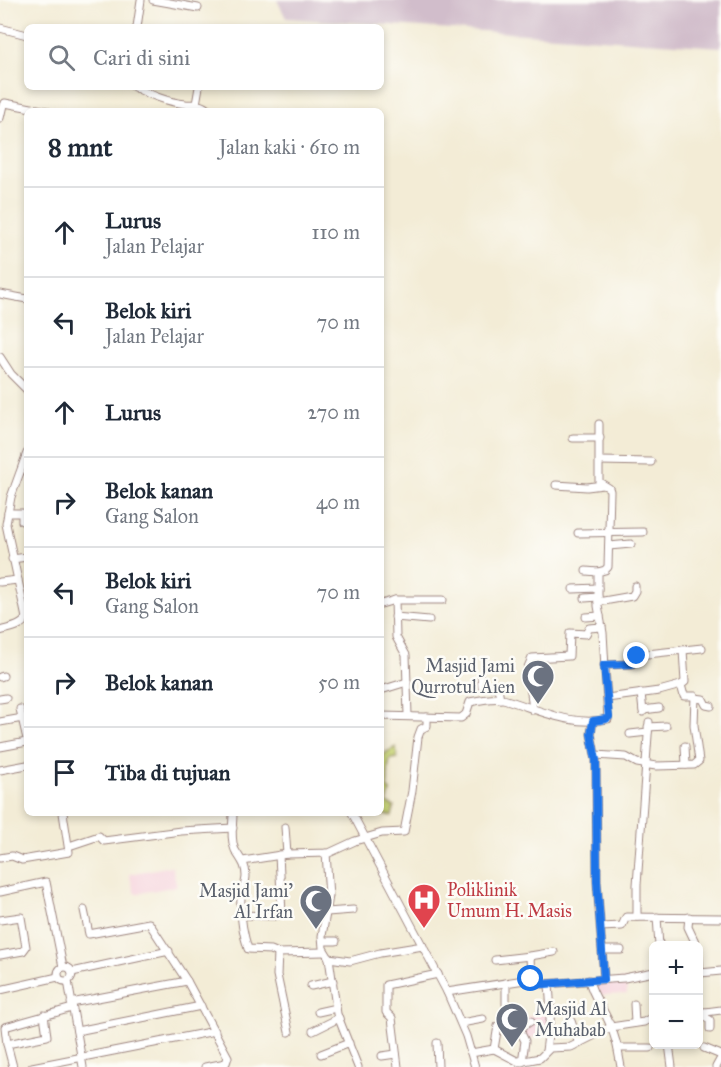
<!DOCTYPE html>
<html lang="id">
<head>
<meta charset="utf-8">
<style>
	:root { --surface:#fff; --page:#f2f2f3; --text:#1f2937; --muted:#747a83; --line:#e0e1e3 }
	body { margin:0; font-family:"IM FELL Great Primer",serif; background:var(--page); color:var(--text) }
	.controls { position:absolute; right:18px; bottom:18px; display:grid; overflow:hidden; border-radius:9px; box-shadow:0 3px 9px #0003 }
	.controls button { width:54px; height:54px; display:grid; place-items:center; padding:0; border:0; border-bottom:2px solid var(--line); background:var(--surface); color:var(--text); font:30px sans-serif }
	.stop { position:absolute; width:18px; height:18px; margin:-14px; border:4px solid #1a73e8; border-radius:50%; background:#fff }
	.stop.end { background:#1a73e8; border-color:#fff; box-shadow:0 2px 6px #0008 }
	.list { margin:0; padding:0; list-style:none }
	h2 { display:flex; justify-content:space-between; align-items:center; height:78px; margin:0; padding:0 24px; font-size:26px }
	h2 small { font-size:20px; font-weight:400; color:var(--muted) }
	.list li { display:grid; grid-template-columns:39px 1fr auto; gap:18px; align-items:center; box-sizing:border-box; height:90px; padding:0 24px; border-top:2px solid var(--line) }
	.list b { display:block; font-size:22px; white-space:nowrap }
	.list p { margin:0; font-size:20px; white-space:nowrap; color:var(--muted) }
	.list em { font-size:20px; font-style:normal; color:var(--muted) }
	.icon { flex:none; width:33px; height:33px; fill:none; stroke:currentColor; stroke-width:2; stroke-linecap:round; stroke-linejoin:round }
	.map { position:relative; flex:none; width:721px; height:1067px; overflow:hidden }
	.search { position:absolute; background:var(--surface); box-shadow:0 3px 9px #0003; left:24px; top:24px; width:360px; height:66px; display:flex; align-items:center; gap:15px; box-sizing:border-box; padding:0 21px; border-radius:9px; color:var(--muted); font-size:22px }
	.panel { position:absolute; background:var(--surface); box-shadow:0 3px 9px #0003; left:24px; top:108px; width:360px; height:708px; border-radius:9px }
	.map>svg:first-child { display:block }
	.built { fill:#f5cfda }
	.industrial { fill:#d1bdcb }
	.green { fill:#c7d476; stroke:#887a50; stroke-width:1.5 }
	.lines { fill:none; stroke-linecap:round; stroke-linejoin:round }
	.minor-casing { stroke:#9e8680; stroke-width:9 }
	.minor { stroke:#fff; stroke-width:7 }
	.route { stroke:#1a73e8; stroke-width:8 }
	.labels { text-anchor:middle; dominant-baseline:central; stroke-width:5; stroke-linejoin:round; paint-order:stroke }
	.worship-label { font-size:18px; fill:#5b616d; stroke:#fdfcf7; text-anchor:end }
	.health-label { font-size:18px; fill:#be3a42; stroke:#fdfcf7; text-anchor:start }
</style>
</head>
<body>
<div class="map">
<svg width="721" height="1067" viewBox="0 0 721 1067">
	<rect width="100%" height="100%" fill="#fdfcf7"/>
	<filter id="ink" filterUnits="userSpaceOnUse"><feTurbulence type="fractalNoise" baseFrequency=".0167" numOctaves="2"/><feDisplacementMap in="SourceGraphic" scale="12" xChannelSelector="R" yChannelSelector="G"/><feConvolveMatrix kernelMatrix="1 2 1 2 8 2 1 2 1" color-interpolation-filters="sRGB"/></filter>
	<filter id="wash" filterUnits="userSpaceOnUse"><feTurbulence type="fractalNoise" baseFrequency=".008" numOctaves="4" result="noise"/><feDisplacementMap in="SourceGraphic" scale="24" xChannelSelector="R" yChannelSelector="G"/><feGaussianBlur stdDeviation="1.35" result="paint"/><feColorMatrix in="noise" values="0 0 0 0 0 0 0 0 0 0 0 0 0 0 0 0 0 1.4 0 .05"/><feComposite in="paint" operator="in"/></filter>
	<g filter="url(#wash)">
		<rect width="100%" height="100%" fill="#f3ecd6"/>
		<!-- built -->
		<g class="built">
			<polygon points="172,866 177,886 135,894 129,874"/>
			<polygon points="597,980 626,980 627,994 601,995 596,986"/>
			<polygon points="540,1011 549,1011 547,1035 530,1038 529,1058 520,1060 524,1038 505,1032 501,1022 524,1015 526,1018 539,1013"/>
		</g>
		<!-- industrial -->
		<polygon class="industrial" points="277,0 721,0 721,47 286,18"/>
		<!-- green -->
		<path class="green" d="M 396,747 L 397,758 L 390,759 C 386,772 389,777 387,788 L 390,791 L 387,803 L 394,807 L 392,816 L 376,813 L 381,813 L 381,762 L 385,753 Z"/>
	</g>
	<g filter="url(#ink)">
		<g class="lines">
			<defs>
				<g id="minor">
					<polyline points="153,0 198,8"/>
					<polyline points="137,27 141,0"/>
					<polyline points="0,28 27,35"/>
					<path d="M 134,87 C 151,95 167,102 186,104 C 195,104 203,104 209,111"/>
					<polyline points="196,104 199,87"/>
					<polyline points="0,118 3,105 5,103 47,111"/>
					<polyline points="0,294 27,299"/>
					<polyline points="0,357 11,374 27,390"/>
					<polyline points="573,438 600,438"/>
					<polyline points="600,461 651,462"/>
					<polyline points="556,485 587,487 603,485"/>
					<polyline points="8,513 22,513 22,521 27,522"/>
					<polyline points="578,533 643,532"/>
					<polyline points="609,546 631,544"/>
					<polyline points="12,559 27,557"/>
					<polyline points="586,571 598,572"/>
					<polyline points="0,582 18,580"/>
					<polyline points="573,589 598,588"/>
					<polyline points="585,598 598,597"/>
					<polyline points="395,600 396,637 406,655 408,715"/>
					<polyline points="598,602 632,596 635,591 635,586"/>
					<polyline points="381,604 395,600 443,600"/>
					<polyline points="395,617 429,620"/>
					<polyline points="586,617 600,616"/>
					<path d="M 0,631 C 9,628 22,627 26,618 L 6,524 L 11,497 L 27,453"/>
					<polyline points="604,665 632,664 638,655 702,648"/>
					<polyline points="0,677 3,676"/>
					<polyline points="481,678 482,687 498,687 500,699"/>
					<polyline points="681,685 685,682 683,650"/>
					<polyline points="381,690 407,682"/>
					<polyline points="641,693 643,712"/>
					<polyline points="695,698 703,699 706,705 711,706"/>
					<polyline points="0,699 6,698"/>
					<polyline points="20,709 27,739"/>
					<polyline points="533,710 528,667 532,658 569,656 570,633 586,634 589,628 602,627"/>
					<polyline points="643,710 659,708"/>
					<path d="M 381,716 L 461,718 L 466,714 L 470,702 C 480,700 493,697 503,699 C 536,708 572,728 608,719 L 603,633 L 598,606 L 598,572 L 605,570 L 608,567 L 610,491 L 609,488 L 599,482 L 599,424"/>
					<polyline points="593,721 591,734 596,760 597,881 604,979"/>
					<polyline points="0,722 23,718"/>
					<polyline points="648,727 666,726"/>
					<polyline points="630,734 648,732"/>
					<polyline points="685,746 686,765"/>
					<polyline points="0,747 27,742"/>
					<polyline points="596,755 626,757 637,763 656,766 694,765 699,761 694,725 695,696 684,696 681,685 659,691 607,698"/>
					<polyline points="0,770 27,765"/>
					<path d="M 233,813 C 233,825 230,839 235,850 C 240,859 246,864 246,876 C 246,883 242,890 241,898 C 240,915 243,933 248,949 L 271,950 L 278,953 L 324,952"/>
					<polyline points="352,813 447,992 466,1036 475,1067"/>
					<polyline points="285,827 287,854"/>
					<polyline points="69,846 99,836 104,841 181,831 233,828"/>
					<polyline points="326,853 329,896 322,936 323,948 329,958 337,1014 358,1067"/>
					<polyline points="0,858 12,856 22,860 69,852 63,813"/>
					<polyline points="243,861 287,854 329,853 355,841 382,833 404,832 412,791 418,737 421,729 427,726 427,717"/>
					<polyline points="0,892 46,882 63,967"/>
					<polyline points="84,910 89,934 149,923 187,981 228,1057 226,1063 205,1067"/>
					<polyline points="327,912 353,910"/>
					<polyline points="242,915 275,916 282,914 279,855"/>
					<polyline points="637,917 637,885 649,722"/>
					<polyline points="657,917 659,946"/>
					<polyline points="689,917 688,927 697,946"/>
					<polyline points="0,920 21,917 26,947 23,951 0,955"/>
					<polyline points="601,927 622,926 626,917 721,918"/>
					<polyline points="323,941 336,941"/>
					<polyline points="698,949 700,973"/>
					<polyline points="603,950 621,950"/>
					<polyline points="278,953 277,975 289,1032"/>
					<polyline points="530,956 554,952"/>
					<polyline points="329,958 350,961 380,953 423,946"/>
					<polyline points="495,960 530,956 531,979"/>
					<circle cx="65" cy="974" r="7"/>
					<polyline points="72,972 169,951"/>
					<path d="M 589,980 C 592,995 602,1006 608,1020 C 616,1036 618,1050 621,1067"/>
					<polyline points="68,981 83,1067"/>
					<polyline points="698,981 700,973 721,971"/>
					<polyline points="311,986 333,981"/>
					<polyline points="0,990 58,977"/>
					<polyline points="447,992 531,979 534,984 545,984 624,978 654,972"/>
					<polyline points="71,1003 187,981"/>
					<polyline points="506,1004 506,983"/>
					<polyline points="634,1004 635,1023"/>
					<polyline points="318,1012 336,1008"/>
					<polyline points="705,1012 706,1018 710,1020 710,1029"/>
					<polyline points="698,1013 721,1010"/>
					<polyline points="571,1021 579,1044"/>
					<polyline points="461,1023 483,1019"/>
					<polyline points="77,1031 201,1006"/>
					<polyline points="313,1031 339,1018"/>
					<polyline points="437,1043 438,1067"/>
					<polyline points="7,1044 47,1036 44,1015"/>
					<polyline points="669,1044 672,1067"/>
					<polyline points="618,1048 650,1048"/>
					<polyline points="704,1048 721,1055"/>
					<polyline points="494,1049 498,1026"/>
					<polyline points="546,1051 551,1012 549,984"/>
					<polyline points="471,1053 494,1049 519,1062 540,1058 550,1048 571,1047 611,1027 644,1022 654,1016"/>
					<polyline points="321,1054 349,1043"/>
					<polyline points="382,1056 396,1054"/>
					<polyline points="522,1062 525,1041 521,1033 522,1027 531,1021"/>
					<polyline points="13,1067 7,1044 5,1027 72,1008"/>
					<polyline points="32,1067 215,1031"/>
					<polyline points="398,1067 392,1018 386,1012 386,985 438,974"/>
					<polyline points="716,1067 721,1058"/>
				</g>
			</defs>
			<!-- minor casing -->
			<use href="#minor" class="minor-casing"/>
			<!-- minor -->
			<use href="#minor" class="minor"/>
		</g>
	</g>
	<g class="lines" filter="url(#ink)">
		<!-- route -->
		<polyline class="route" points="531,979 534,984 545,984 604,979 597,881 596,760 591,734 593,721 606,719 609,717 604,665 632,664 637,656"/>
	</g>
	<!-- icons -->
	<defs>
		<symbol id="mosque-pin" viewBox="-11 -11 22 30"><path d="M0 17L-7.5 6A9.5 9.5 0 1 1 7.5 6Z" fill="#6b7280" stroke="#fdfcf7"/><path d="M3.5-4.9A6 6 0 1 0 3.5 4.9A5 5 0 1 1 3.5-4.9Z" fill="#fff"/></symbol>
		<symbol id="hospital-pin" viewBox="-11 -11 22 30"><path d="M0 17L-7.5 6A9.5 9.5 0 1 1 7.5 6Z" fill="#e0444e" stroke="#fdfcf7"/><path d="M-5-5h3v3.5h4V-5h3V5h-3V1.5h-4V5h-3Z" fill="#fff"/></symbol>
	</defs>
	<g fill-rule="evenodd">
		<use href="#mosque-pin" x="519" y="657" width="38" height="52"/>
		<use href="#hospital-pin" x="405" y="881" width="38" height="52"/>
		<use href="#mosque-pin" x="297" y="882" width="38" height="52"/>
		<use href="#mosque-pin" x="493" y="1000" width="38" height="52"/>
	</g>
	<g class="labels">
		<!-- worship labels -->
		<g class="worship-label">
			<text x="515" y="666">Masjid Jami<tspan x="515" dy="21">Qurrotul Aien</tspan></text>
			<text x="293" y="891">Masjid Jami'<tspan x="293" dy="21">Al Irfan</tspan></text>
			<text x="535" y="1009" text-anchor="start">Masjid Al<tspan x="535" dy="21">Muhabab</tspan></text>
		</g>
		<!-- health labels -->
		<g class="health-label">
			<text x="447" y="890">Poliklinik<tspan x="447" dy="21">Umum H. Masis</tspan></text>
		</g>
	</g>
</svg>
<div class="controls">
<button>+</button>
<button>−</button>
</div>
<div class="stop" style="left:531px;top:979px"></div>
<div class="stop end" style="left:637px;top:656px"></div>
<div class="search"><svg class="icon" aria-label="search" viewBox="0 0 24 24"><circle cx="10" cy="10" r="6"/><path d="M15 15l6 6"/></svg>Cari di sini</div>
<section class="panel">
<h2>8 mnt<small>Jalan kaki · 610 m</small></h2>
<ul class="list">
<li><svg class="icon" aria-label="ahead" viewBox="0 0 24 24"><path d="M12 20V5M6 11l6-6 6 6"/></svg><div><b>Lurus</b><p>Jalan Pelajar</p></div><em>110 m</em></li>
<li><svg class="icon" aria-label="left" viewBox="0 0 24 24"><path d="M17 20v-9H6M10 6l-5 5 5 5"/></svg><div><b>Belok kiri</b><p>Jalan Pelajar</p></div><em>70 m</em></li>
<li><svg class="icon" aria-label="ahead" viewBox="0 0 24 24"><path d="M12 20V5M6 11l6-6 6 6"/></svg><div><b>Lurus</b></div><em>270 m</em></li>
<li><svg class="icon" aria-label="right" viewBox="0 0 24 24"><path d="M7 20v-9h11M14 6l5 5-5 5"/></svg><div><b>Belok kanan</b><p>Gang Salon</p></div><em>40 m</em></li>
<li><svg class="icon" aria-label="left" viewBox="0 0 24 24"><path d="M17 20v-9H6M10 6l-5 5 5 5"/></svg><div><b>Belok kiri</b><p>Gang Salon</p></div><em>70 m</em></li>
<li><svg class="icon" aria-label="right" viewBox="0 0 24 24"><path d="M7 20v-9h11M14 6l5 5-5 5"/></svg><div><b>Belok kanan</b></div><em>50 m</em></li>
<li><svg class="icon" aria-label="arrive" viewBox="0 0 24 24"><path d="M6 21V4h12l-3 4 3 4H6"/></svg><div><b>Tiba di tujuan</b></div></li>
</ul>
</section>
</div>
</body>
</html>
